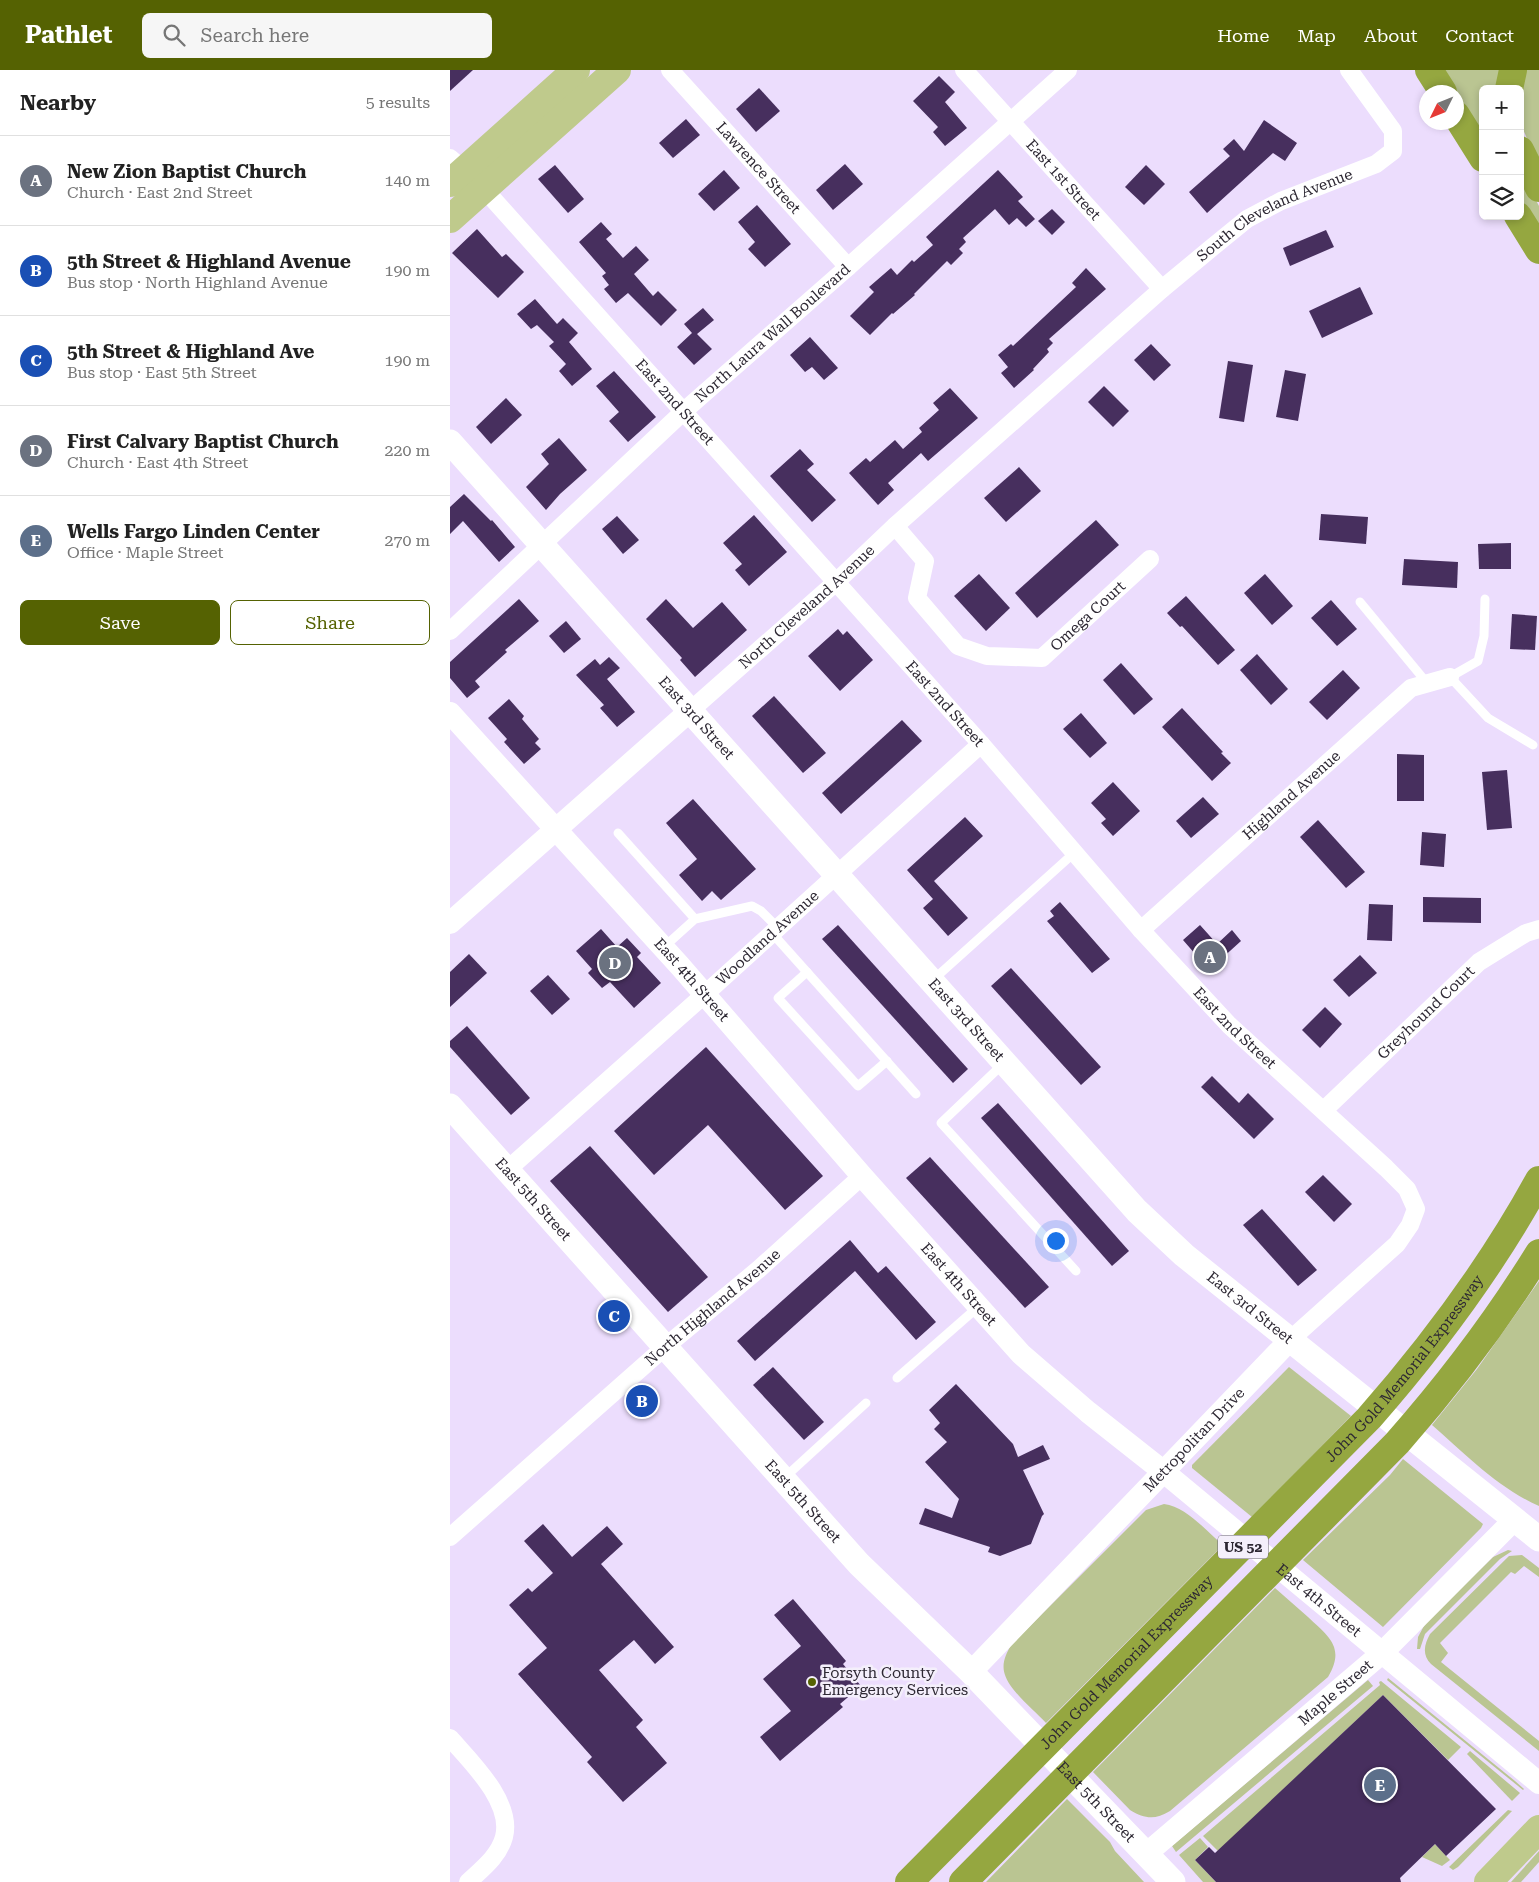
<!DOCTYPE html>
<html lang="en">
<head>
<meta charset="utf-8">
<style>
	:root { --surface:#fff; --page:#f6f6f6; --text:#222; --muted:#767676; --line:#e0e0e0; --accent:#556202 }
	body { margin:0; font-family:"Roboto Serif",serif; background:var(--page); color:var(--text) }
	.controls { position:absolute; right:15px; top:15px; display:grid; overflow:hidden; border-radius:8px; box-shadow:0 2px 8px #0003 }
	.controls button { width:45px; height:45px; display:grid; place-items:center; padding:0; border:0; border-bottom:1px solid var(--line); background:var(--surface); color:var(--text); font:25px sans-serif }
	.compass { position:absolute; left:969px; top:15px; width:45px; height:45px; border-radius:50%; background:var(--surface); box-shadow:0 2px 8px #0003; rotate:227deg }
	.you { position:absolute; left:605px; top:1170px; width:18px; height:18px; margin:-12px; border:4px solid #fff; border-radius:50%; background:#1a73e8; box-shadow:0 0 0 8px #1a73e833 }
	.badge { display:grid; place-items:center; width:32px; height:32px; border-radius:50%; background:var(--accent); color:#fff; font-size:16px; font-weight:700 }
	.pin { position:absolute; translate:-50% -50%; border:2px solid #fff; box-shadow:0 1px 5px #0006 }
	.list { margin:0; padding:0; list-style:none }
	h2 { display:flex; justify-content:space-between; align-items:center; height:65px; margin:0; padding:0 20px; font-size:21px }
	h2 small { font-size:16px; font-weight:400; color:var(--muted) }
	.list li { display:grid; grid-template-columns:32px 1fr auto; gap:15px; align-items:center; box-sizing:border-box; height:90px; padding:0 20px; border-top:1px solid var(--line) }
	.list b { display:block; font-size:19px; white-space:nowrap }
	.list p { margin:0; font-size:16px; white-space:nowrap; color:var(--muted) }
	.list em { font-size:16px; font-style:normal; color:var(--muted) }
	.actions { display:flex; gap:10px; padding:15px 20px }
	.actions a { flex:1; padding:11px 0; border:1px solid var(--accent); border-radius:8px; text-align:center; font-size:18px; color:var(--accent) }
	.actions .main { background:var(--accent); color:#fff }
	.icon { flex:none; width:28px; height:28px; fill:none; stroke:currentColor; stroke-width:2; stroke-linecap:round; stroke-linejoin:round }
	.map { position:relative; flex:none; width:1089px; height:1812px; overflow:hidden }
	header { display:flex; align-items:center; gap:30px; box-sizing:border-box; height:70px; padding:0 25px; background:var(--accent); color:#fff }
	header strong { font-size:24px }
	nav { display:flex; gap:28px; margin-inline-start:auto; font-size:18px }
	.search { width:350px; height:45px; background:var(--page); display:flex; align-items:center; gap:12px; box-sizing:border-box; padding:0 18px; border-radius:8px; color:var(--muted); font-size:19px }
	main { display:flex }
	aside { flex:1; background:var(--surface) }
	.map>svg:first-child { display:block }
	.green { fill:#bac592 }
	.building { fill:#472f5e }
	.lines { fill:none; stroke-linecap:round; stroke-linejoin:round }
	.service { stroke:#fff; stroke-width:9 }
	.minor { stroke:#fff; stroke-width:18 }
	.tertiary { stroke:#fff; stroke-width:22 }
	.secondary { stroke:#fff; stroke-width:25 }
	.primary { stroke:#bfca8c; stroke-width:28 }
	.motorway { stroke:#95a740; stroke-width:28 }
	.poi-dot { fill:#556202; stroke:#f4effb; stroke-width:2 }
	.labels { text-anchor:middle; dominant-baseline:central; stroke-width:5; stroke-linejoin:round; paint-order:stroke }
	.shield { fill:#f4effb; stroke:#69646f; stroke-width:1 }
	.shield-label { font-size:14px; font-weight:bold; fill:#2d2833 }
	.street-label { font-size:15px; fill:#2d2833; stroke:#f4effb }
	.poi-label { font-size:15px; fill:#2d2833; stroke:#f4effb; text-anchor:start }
</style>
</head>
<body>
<header>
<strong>Pathlet</strong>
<div class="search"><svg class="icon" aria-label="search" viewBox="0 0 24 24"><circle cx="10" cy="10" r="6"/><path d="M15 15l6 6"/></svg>Search here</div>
<nav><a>Home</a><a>Map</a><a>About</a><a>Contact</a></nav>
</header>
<main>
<aside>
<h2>Nearby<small>5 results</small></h2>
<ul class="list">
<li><span class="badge" style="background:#6b7280">A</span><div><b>New Zion Baptist Church</b><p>Church · East 2nd Street</p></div><em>140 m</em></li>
<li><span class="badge" style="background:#1a4fb4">B</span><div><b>5th Street &amp; Highland Avenue</b><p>Bus stop · North Highland Avenue</p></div><em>190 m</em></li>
<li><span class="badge" style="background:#1a4fb4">C</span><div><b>5th Street &amp; Highland Ave</b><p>Bus stop · East 5th Street</p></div><em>190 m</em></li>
<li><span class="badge" style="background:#6b7280">D</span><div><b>First Calvary Baptist Church</b><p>Church · East 4th Street</p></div><em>220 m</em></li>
<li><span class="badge" style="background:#5c6f8a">E</span><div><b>Wells Fargo Linden Center</b><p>Office · Maple Street</p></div><em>270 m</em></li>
</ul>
<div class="actions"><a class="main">Save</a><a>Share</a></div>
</aside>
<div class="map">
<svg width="1089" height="1812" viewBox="0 0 1089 1812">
	<rect width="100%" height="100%" fill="#ecddfd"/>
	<!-- green -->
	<g class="green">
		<polygon points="991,0 1054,0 1049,19 1033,19 1033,70 1007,26 1006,22 1004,22"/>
		<polygon points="1071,0 1089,0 1089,97 1070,52"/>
		<polygon points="1070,100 1089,136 1089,163 1070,132"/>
		<path d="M 1089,1211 L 1089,1436 C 1048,1418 1014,1383 982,1355 L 1027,1299 Z"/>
		<polygon points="839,1297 901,1346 802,1447 742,1398 742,1395"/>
		<polygon points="953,1389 1033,1454 1031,1458 933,1557 853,1490 940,1405"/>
		<path d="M 714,1434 C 737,1437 756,1461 773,1475 L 596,1653 C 585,1641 560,1621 555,1605 C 551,1594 556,1584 561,1575 L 696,1440 Z"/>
		<polygon points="1058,1480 1062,1481 1050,1489 975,1564 970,1579 967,1579 968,1567 975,1554 1043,1487"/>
		<path d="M 1072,1485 L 1089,1498 L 1089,1507 L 1074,1496 L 1065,1504 L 1061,1502 L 990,1573 L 998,1583 L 991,1592 L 1089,1671 L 1089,1681 L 981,1594 C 972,1585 974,1575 980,1564 L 1059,1486 Z"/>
		<path d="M 825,1518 C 836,1528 847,1537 858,1547 C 878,1566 896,1577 878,1607 L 720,1741 C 705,1750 695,1749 680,1740 L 643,1702 Z"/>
		<polygon points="938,1608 1065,1711 1074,1719 1073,1720 937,1610"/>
		<polygon points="918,1610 923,1616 726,1782 722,1776"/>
		<polygon points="931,1611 1011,1677 998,1690 933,1625 768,1781 753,1766 930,1615 929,1612"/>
		<polygon points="1020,1681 1070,1723 1062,1731 1017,1684"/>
		<polygon points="617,1729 660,1772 665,1781 694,1812 536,1812"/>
		<polygon points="1058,1740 1062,1741 1008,1797 1003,1800 999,1797"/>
		<polygon points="750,1768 758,1777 745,1790 766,1812 753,1812 729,1785"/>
		<polygon points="985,1774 1000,1790 992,1796 972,1787"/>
		<polygon points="1089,1781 1089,1792 1071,1812 1061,1812"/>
	</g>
	<!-- building -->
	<g class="building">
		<polygon points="0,0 23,0 0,21"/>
		<polygon points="489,6 505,22 495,32 517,58 495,76 483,62 488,57 463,31"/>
		<polygon points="309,18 330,41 306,62 286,39"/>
		<polygon points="236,49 250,65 223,88 209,73"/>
		<polygon points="814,50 847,73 835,91 823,83 757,143 739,122 780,86 773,79 784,69 794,81"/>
		<polygon points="395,94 413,114 383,140 366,120"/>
		<polygon points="105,95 134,129 118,143 88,109"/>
		<polygon points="696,95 715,114 694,135 675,117"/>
		<polygon points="274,100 290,118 264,141 248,124"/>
		<polygon points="548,100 573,127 568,131 585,149 576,157 567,148 559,155 545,139 513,168 516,172 509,179 513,183 501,195 497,191 464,224 465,225 443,244 442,243 420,265 400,246 424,222 419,217 441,198 447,205 462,190 464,192 483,175 476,167"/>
		<polygon points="307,135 341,174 315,197 298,179 305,172 288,152"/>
		<polygon points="602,139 615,152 602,165 588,151"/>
		<polygon points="151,152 162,164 156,169 173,188 186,176 199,190 184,204 203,226 208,221 227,240 211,256 178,223 166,233 154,219 159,215 152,206 156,203 129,172"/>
		<polygon points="27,159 52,187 56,184 74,202 48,228 2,183"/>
		<polygon points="876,160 884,177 840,196 833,178"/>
		<polygon points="636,198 656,219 599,269 603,273 597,279 599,282 583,299 584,300 564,318 551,303 558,297 548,285 561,274 563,276 626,217 622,213"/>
		<polygon points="910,217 923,244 872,268 859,241"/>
		<polygon points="85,229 107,254 113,248 128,263 119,272 142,299 122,316 109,301 116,294 99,276 104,272 87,255 81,259 67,244"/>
		<polygon points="253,238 264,250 247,264 262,279 244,295 227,277 242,263 234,254"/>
		<polygon points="360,267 388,298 374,310 362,297 355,302 340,285"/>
		<polygon points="701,274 721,295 704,311 684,290"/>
		<polygon points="778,291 803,295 794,352 769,348"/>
		<polygon points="835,300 856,304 848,351 826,347"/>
		<polygon points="164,301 206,347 178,372 159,351 169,342 146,316"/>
		<polygon points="654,316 679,341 663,357 638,332"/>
		<polygon points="500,318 528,348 478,391 471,383 438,413 444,420 428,435 399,403 416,388 420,392 445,370 453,379 472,362 469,358 489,340 483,333"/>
		<polygon points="56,328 72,345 41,374 26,357"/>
		<polygon points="109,368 137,400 110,424 96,440 76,417 99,394 91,384"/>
		<polygon points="350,379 364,394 357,400 386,430 362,452 320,406"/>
		<polygon points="569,397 591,421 556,452 534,428"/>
		<polygon points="14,424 41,451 42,450 65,477 49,492 13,451 0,464 0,437"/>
		<polygon points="871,444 918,447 916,474 869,470"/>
		<polygon points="304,445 337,482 299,516 285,500 292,494 273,473"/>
		<polygon points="167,446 189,470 173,484 152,459"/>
		<polygon points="646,450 669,475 587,548 565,523"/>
		<polygon points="1061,473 1061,499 1029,499 1028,474"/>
		<polygon points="954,489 1008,492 1007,518 952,515"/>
		<polygon points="529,504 560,538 536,561 504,526"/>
		<polygon points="815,504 843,536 822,555 794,523"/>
		<polygon points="736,526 785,580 768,595 732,556 730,557 717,543"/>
		<polygon points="69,529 89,551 55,580 57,582 25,611 30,617 17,628 0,608 0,592"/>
		<polygon points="216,529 243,558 272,532 297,560 245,607 230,590 232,588 196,549"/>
		<polygon points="881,530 907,559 887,576 861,548"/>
		<polygon points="1062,544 1087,546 1085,580 1060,579"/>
		<polygon points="116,551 131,569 114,583 99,566"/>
		<polygon points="388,559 393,565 397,561 423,590 390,621 358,586"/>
		<polygon points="807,584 838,619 821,635 790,600"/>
		<polygon points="159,587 170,598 157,609 185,642 167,657 150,638 154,635 126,605 145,589 150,595"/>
		<polygon points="671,593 703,629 684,645 653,610"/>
		<polygon points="893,600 910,618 877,650 859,632"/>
		<polygon points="324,626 376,683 353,703 302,646"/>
		<polygon points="59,629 74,646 72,649 89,669 85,673 91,679 74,694 54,672 57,669 38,648"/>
		<polygon points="732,638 773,682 771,683 781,693 762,711 712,657"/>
		<polygon points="631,643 657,673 640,688 613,659"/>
		<polygon points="452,650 472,671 391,744 372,723"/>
		<polygon points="947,684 974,685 974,731 947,731"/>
		<polygon points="1057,700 1062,758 1037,760 1032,702"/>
		<polygon points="663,712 690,741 663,766 651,753 656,749 641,733"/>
		<polygon points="753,727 769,744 741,768 726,751"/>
		<polygon points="243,729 306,799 271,830 262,821 252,831 229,805 247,789 216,753"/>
		<polygon points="515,747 533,766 484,811 518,848 498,866 473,838 483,829 457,800"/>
		<polygon points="868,750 915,802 896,818 850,767"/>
		<polygon points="972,762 996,764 994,797 970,795"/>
		<polygon points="973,827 1031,828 1031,853 973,852"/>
		<polygon points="610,832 660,889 642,903 597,851 604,846 600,841"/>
		<polygon points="919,834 943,835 942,871 917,870"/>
		<polygon points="388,855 518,999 503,1013 372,869"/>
		<polygon points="750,855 767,874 782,860 791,871 759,900 733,870"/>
		<polygon points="151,859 167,877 177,868 191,883 187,887 211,913 184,938 160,912 152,918 138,903 142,899 126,881"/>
		<polygon points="19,884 37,903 0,937 0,902"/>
		<polygon points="910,885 927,903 899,927 883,910"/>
		<polygon points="561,898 651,997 631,1015 541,916"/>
		<polygon points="98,905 120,929 102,945 80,921"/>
		<polygon points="875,937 892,954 870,978 852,960"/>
		<polygon points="17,956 80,1028 61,1045 0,977 0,971"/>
		<polygon points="256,977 373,1106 335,1140 258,1055 204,1105 164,1061"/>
		<polygon points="762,1006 789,1033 798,1023 824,1049 804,1069 751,1017"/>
		<polygon points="548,1033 679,1181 662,1196 531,1048"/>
		<polygon points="140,1076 258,1207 218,1242 100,1111"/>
		<polygon points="480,1087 599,1217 575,1238 456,1108"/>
		<polygon points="873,1105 902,1134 884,1152 855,1122"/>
		<polygon points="812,1139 867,1200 848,1216 793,1155"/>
		<polygon points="400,1170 428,1203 436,1196 486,1252 466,1270 405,1201 305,1291 287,1271"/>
		<polygon points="323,1297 374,1352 354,1370 303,1315"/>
		<polygon points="506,1314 563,1374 568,1387 593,1375 600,1389 573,1400 594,1444 592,1446 581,1474 550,1486 538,1482 540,1477 469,1454 475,1438 502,1448 509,1429 475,1392 497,1372 484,1359 490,1353 479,1340"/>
		<polygon points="93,1454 122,1487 157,1456 173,1474 151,1494 224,1577 205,1594 184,1570 149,1600 193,1650 186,1657 217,1693 173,1732 137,1692 142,1687 68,1604 97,1578 59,1535 78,1518 82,1522 103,1503 74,1471"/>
		<polygon points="343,1529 396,1591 393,1594 411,1616 390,1634 393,1637 330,1691 310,1667 341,1641 313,1609 351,1576 324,1545"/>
		<polygon points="933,1625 1046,1739 996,1786 985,1774 950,1808 951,1812 766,1812 745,1790 759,1777 765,1783"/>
	</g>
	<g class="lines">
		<!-- service -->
		<g class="service">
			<polyline points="1035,529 1034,566 1028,591 1000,607 1038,648 1083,675"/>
			<polyline points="910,532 977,613"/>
			<polyline points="168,763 245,849"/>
			<polyline points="322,863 466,1024"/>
			<polyline points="214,877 245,849 302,836 311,841 328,858"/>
			<polyline points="357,902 328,928 408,1016 437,991"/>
			<polyline points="484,909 624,783"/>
			<polyline points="554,993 491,1053 626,1201"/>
			<polyline points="447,1308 528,1237"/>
			<polyline points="333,1409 416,1333"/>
		</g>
		<!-- minor -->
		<g class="minor">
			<path id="s1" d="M 220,0 L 398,197"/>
			<path id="s2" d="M 514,0 L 712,219"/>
			<polyline points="0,88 14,100"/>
			<path id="s3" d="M 34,119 L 531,674 L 691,860 L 779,955 L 936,1098 L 957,1119 L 966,1139 L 960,1155 L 947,1174 L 840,1270"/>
			<path id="s4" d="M 445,456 L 475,491 L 467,528 L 508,576 L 537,586 L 592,588 L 700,489"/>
			<path id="s5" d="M 0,561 L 234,341 L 398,197 L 618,0"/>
			<path id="s6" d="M 241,640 L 385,513 L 445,456 L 712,219 L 759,180 L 797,149 L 831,131 L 926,94 L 943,81 L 943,61 L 899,0"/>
			<path id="s7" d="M 691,860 L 961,618 L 1000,607"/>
			<path id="s8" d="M 874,1040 L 1029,892 L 1076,863 L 1089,859"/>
			<path id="s9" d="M 57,1100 L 254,925 L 531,674"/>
			<path id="s10" d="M 0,1467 L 215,1277 L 309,1199 L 412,1106"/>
			<path d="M 0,1668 C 21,1692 63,1732 54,1767 C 49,1786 32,1799 18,1812"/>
		</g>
		<!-- tertiary -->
		<g class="tertiary">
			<path id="s11" d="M 0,643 L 230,896 L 412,1106 L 571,1284 L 638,1342 L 714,1402 L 1089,1713"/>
			<polyline points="0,853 241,640"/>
			<path id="s12" d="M 521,1602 L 840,1270"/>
			<path id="s13" d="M 696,1784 L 932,1583 L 1064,1450"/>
		</g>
		<!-- secondary -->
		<g class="secondary">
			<path id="s14" d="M 0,372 L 687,1141 L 734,1185 L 1089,1469"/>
			<path id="s15" d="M 0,1036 L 409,1494 L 521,1602 L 723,1812"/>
		</g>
		<!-- primary -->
		<g class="primary">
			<polyline points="0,113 126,0"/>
			<polyline points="0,149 167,0"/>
			<polyline points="1038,1812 1089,1759"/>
		</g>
		<!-- motorway -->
		<g class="motorway">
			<polyline points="979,0 993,22"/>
			<polyline points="1059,19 1063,0"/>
			<polyline points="1006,45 1033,88"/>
			<polyline points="1070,80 1089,118"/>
			<polyline points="1068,146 1089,180"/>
			<path id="s16" d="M 459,1812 L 919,1348 C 983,1275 1042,1196 1089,1110"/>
			<path d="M 513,1812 L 947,1373 C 999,1314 1047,1251 1089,1183"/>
		</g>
	</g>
	<!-- markers -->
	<circle class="poi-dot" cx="362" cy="1612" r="5"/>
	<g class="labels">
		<!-- shield labels -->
		<rect class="shield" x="768" y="1465.5" width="50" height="23" rx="4"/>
		<g class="shield-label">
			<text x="793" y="1477">US 52</text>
		</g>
		<!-- street labels -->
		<g class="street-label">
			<text stroke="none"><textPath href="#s1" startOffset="132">Lawrence Street</textPath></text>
			<text stroke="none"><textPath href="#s2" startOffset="148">East 1st Street</textPath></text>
			<text stroke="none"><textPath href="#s6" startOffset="768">South Cleveland Avenue</textPath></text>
			<text stroke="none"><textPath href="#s5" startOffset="439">North Laura Wall Boulevard</textPath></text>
			<text stroke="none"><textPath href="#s3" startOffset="286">East 2nd Street</textPath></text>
			<text stroke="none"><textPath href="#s6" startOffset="155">North Cleveland Avenue</textPath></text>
			<text stroke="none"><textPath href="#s4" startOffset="295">Omega Court</textPath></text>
			<text stroke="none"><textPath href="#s3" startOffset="691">East 2nd Street</textPath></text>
			<text stroke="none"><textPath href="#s14" startOffset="370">East 3rd Street</textPath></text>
			<text stroke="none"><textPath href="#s7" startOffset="202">Highland Avenue</textPath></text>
			<text stroke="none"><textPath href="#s9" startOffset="349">Woodland Avenue</textPath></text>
			<text stroke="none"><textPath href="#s11" startOffset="360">East 4th Street</textPath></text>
			<text stroke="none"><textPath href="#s8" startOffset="141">Greyhound Court</textPath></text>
			<text stroke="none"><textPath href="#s14" startOffset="775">East 3rd Street</textPath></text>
			<text stroke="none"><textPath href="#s3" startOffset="1126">East 2nd Street</textPath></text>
			<text stroke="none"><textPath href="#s15" startOffset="125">East 5th Street</textPath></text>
			<text stroke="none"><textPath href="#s11" startOffset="765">East 4th Street</textPath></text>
			<text stroke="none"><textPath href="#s10" startOffset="349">North Highland Avenue</textPath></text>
			<text stroke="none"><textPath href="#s14" startOffset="1180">East 3rd Street</textPath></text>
			<text stroke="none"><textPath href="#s16" startOffset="714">John Gold Memorial Expressway</textPath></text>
			<text stroke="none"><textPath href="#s12" startOffset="322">Metropolitan Drive</textPath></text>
			<text stroke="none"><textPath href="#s15" startOffset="530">East 5th Street</textPath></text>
			<text stroke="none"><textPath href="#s11" startOffset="1245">East 4th Street</textPath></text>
			<text stroke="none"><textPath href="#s16" startOffset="309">John Gold Memorial Expressway</textPath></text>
			<text stroke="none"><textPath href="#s13" startOffset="249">Maple Street</textPath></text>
			<text stroke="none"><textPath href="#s15" startOffset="950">East 5th Street</textPath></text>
		</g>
		<!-- poi labels -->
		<g class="poi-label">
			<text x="372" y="1603">Forsyth County<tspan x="372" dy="17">Emergency Services</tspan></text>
		</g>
	</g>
</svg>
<div class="controls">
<button>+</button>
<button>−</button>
<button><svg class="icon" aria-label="layers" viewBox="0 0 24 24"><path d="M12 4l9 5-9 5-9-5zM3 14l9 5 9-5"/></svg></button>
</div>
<svg class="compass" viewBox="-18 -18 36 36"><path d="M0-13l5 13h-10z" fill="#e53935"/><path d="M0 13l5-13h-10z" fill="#767676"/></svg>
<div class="you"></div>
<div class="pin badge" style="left:760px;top:887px;background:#6b7280">A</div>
<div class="pin badge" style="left:192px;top:1331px;background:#1a4fb4">B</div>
<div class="pin badge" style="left:164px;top:1246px;background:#1a4fb4">C</div>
<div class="pin badge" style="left:165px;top:893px;background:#6b7280">D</div>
<div class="pin badge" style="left:930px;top:1715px;background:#5c6f8a">E</div>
</div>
</main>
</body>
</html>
